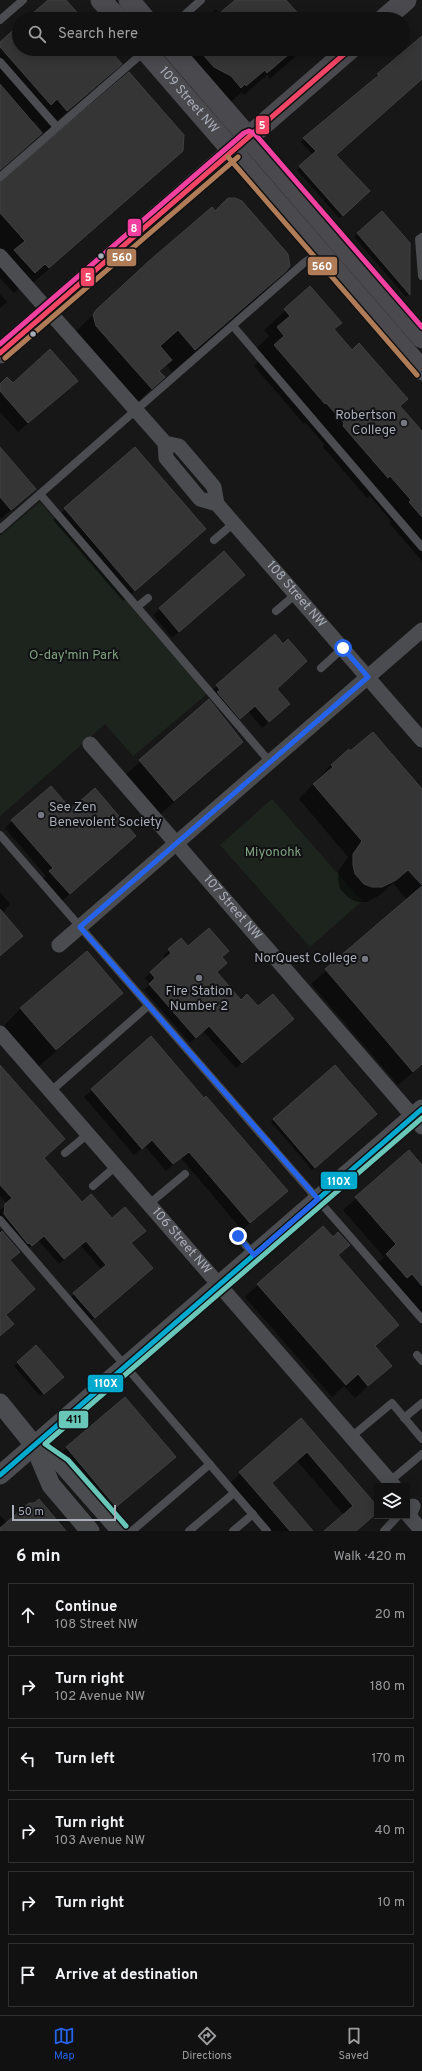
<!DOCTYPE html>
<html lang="en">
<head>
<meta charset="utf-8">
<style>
	:root { --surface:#111; --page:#1a1a1a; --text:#f1f3f6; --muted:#9c9d9f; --line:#303131; --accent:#2563eb }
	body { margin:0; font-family:Overpass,sans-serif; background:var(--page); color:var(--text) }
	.controls { position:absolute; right:12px; bottom:12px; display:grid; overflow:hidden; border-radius:0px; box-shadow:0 2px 10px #0003 }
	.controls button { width:36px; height:36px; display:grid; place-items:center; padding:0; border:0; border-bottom:1px solid var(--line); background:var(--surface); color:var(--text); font:20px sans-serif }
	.scale { position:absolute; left:12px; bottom:10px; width:104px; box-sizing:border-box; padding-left:4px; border:2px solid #a8adb8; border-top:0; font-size:11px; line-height:14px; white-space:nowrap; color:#a8adb8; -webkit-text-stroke:3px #111113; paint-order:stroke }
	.stop { position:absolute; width:12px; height:12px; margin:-9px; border:3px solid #2563eb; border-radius:50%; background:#fff }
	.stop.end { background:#2563eb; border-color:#fff; box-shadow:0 1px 4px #0008 }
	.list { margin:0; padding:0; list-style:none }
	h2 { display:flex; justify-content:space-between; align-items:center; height:52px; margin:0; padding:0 16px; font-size:17px }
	h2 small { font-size:13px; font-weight:400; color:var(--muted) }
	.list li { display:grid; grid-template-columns:26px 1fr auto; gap:12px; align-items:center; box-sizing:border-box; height:64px; margin:0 8px 8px; padding:0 8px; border:1px solid var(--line); border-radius:0px }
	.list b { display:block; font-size:15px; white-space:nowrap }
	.list p { margin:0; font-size:13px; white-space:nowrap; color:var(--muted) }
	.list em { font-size:13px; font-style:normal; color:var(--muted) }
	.icon { flex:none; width:22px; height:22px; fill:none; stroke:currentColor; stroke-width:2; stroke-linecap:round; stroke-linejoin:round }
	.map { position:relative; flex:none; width:422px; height:1531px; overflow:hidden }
	.search { position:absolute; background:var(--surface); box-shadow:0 2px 10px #0003; left:12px; right:12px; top:12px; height:44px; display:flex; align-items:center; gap:10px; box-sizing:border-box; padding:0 14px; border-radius:22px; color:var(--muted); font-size:15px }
	.sheet { height:484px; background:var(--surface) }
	nav { display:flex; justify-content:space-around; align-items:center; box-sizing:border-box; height:56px; border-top:1px solid var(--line); background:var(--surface); font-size:11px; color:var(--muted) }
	nav a { display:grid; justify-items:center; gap:2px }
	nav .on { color:var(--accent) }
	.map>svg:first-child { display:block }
	.green { fill:#1d241e }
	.shadow { fill:#0007 }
	.building { fill:#353536; stroke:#3f4043 }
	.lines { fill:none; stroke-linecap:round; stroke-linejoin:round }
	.service { stroke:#4b4c50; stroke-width:8 }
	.minor { stroke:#4b4c50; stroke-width:15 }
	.tertiary { stroke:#4b4c50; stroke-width:19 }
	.secondary { stroke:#4a4a4e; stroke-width:21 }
	.bus-1-casing { stroke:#111113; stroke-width:8 }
	.bus-2-casing { stroke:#111113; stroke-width:8 }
	.bus-3-casing { stroke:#111113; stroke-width:8 }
	.bus-4-casing { stroke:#111113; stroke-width:8 }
	.bus-5-casing { stroke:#111113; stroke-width:8 }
	.bus-1 { stroke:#f34667; stroke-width:5 }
	.bus-2 { stroke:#b07c57; stroke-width:5 }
	.bus-3 { stroke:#f240a1; stroke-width:5 }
	.bus-4 { stroke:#00a9ce; stroke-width:5 }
	.bus-5 { stroke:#69c7b9; stroke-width:5 }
	.route { stroke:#2563eb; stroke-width:5 }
	.bus-dot { fill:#a8adb8; stroke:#111113; stroke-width:1.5 }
	.poi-dot { fill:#757880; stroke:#111113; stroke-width:1.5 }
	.labels { text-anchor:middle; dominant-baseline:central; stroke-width:4; stroke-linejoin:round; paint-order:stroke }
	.street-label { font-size:13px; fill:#a8adb8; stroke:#111113 }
	.poi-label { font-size:13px; fill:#a8adb8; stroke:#111113; text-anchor:end }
	.park-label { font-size:13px; fill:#7fa381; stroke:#111113 }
	.line-badge { stroke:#111113; stroke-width:1.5 }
	.badge-label { font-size:11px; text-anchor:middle; font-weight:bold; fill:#fff }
	.pale-badge-label { font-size:11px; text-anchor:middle; font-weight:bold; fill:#111 }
</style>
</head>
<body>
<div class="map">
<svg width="422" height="1531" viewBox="0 0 422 1531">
	<rect width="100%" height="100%" fill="#171717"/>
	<!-- green -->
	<g class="green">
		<polygon points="40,502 207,694 133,756 105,724 0,816 0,536"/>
		<polygon points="272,799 362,901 310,947 220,845"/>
	</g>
	<!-- shadow -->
	<g class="shadow">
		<polygon points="236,0 285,0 302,19 205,19 216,9 220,14"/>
		<polygon points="19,26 19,49 108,49 120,63 44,133 34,121 32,123 41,133 0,171 0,43"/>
		<polygon points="422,46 422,78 335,155 366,194 339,218 297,170 313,155 301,142 376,79 375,77 378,74"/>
		<polygon points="173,49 304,49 270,79 267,75 244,95 242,92 224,108 191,89 182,79 174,59"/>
		<polygon points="182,150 161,171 27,288 24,284 14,293 0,278 0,183"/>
		<polygon points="382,212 409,243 409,294 406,297 354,237"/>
		<polygon points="286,270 263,293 172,372 166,364 158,372 164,377 129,410 74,333 97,311"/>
		<polygon points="310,288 333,330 419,429 422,427 422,561 389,523 391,521 370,496 367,498 323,447 324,444 305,422 304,424 254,366 264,356 257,348 269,336 264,330"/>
		<polygon points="0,294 7,302 0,308"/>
		<polygon points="76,381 18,432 0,412 0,385"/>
		<polygon points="0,448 25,498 1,519 0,517"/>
		<polygon points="135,449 205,529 123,601 53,520"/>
		<polygon points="224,553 237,582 172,638 153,615"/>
		<polygon points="217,686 275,689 282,710 262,728 248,711 233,724 210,693"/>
		<polygon points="209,701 242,742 157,817 123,777"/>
		<polygon points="349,751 422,790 422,1065 398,1085 311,984 407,900 393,883 380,895 367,902 357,902 349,898 340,889 338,880 339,870 348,857 299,799 331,765"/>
		<polygon points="71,810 135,836 62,901 43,879 46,876 5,828 12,821"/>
		<polygon points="0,892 10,904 2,913 22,936 0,957"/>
		<polygon points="181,940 216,973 241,1001 258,1008 287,1024 236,1068 203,1031 190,1043 144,990 150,984 145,978 166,959 163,956"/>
		<polygon points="87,952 122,993 105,1009 38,1067 4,1026 20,1009"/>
		<polygon points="151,1038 279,1198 242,1230 181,1158 166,1171 145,1146 134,1155 84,1097"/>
		<polygon points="0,1066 43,1158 82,1203 130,1243 146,1272 89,1322 69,1299 102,1270 80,1245 59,1264 38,1240 26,1250 0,1222 0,1210 7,1204 0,1196"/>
		<polygon points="373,1117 312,1170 271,1122 274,1119"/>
		<polygon points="409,1152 422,1167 422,1313 374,1267 384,1257 343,1210"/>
		<polygon points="0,1230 18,1251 9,1261 34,1289 6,1316 12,1324 0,1337"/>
		<polygon points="332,1238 337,1256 398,1325 374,1347 390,1366 355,1398 344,1386 332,1397 245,1297 258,1285"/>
		<polygon points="36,1347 59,1380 40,1396 14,1366"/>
		<polygon points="125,1398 168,1463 109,1513 60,1454"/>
		<polygon points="301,1420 377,1508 377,1512 356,1531 326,1531 344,1515 297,1461 271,1484 312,1531 272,1531 230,1483"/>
		<polygon points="0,1515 7,1523 65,1531 0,1531"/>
	</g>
	<!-- building -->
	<g class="building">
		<polygon points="48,0 66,0 83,19 26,19"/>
		<polygon points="235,0 286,0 303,19 213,19"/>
		<polygon points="19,25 19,49 109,49 122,64 67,111 57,99 51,105 0,47 0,42"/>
		<polygon points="422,36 422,79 336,155 370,191 343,216 299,166 316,151 303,138 379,75 377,74"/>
		<polygon points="198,49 295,49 267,73 265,70 246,86 245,84 241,88 231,76 214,67"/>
		<polygon points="129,72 184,135 183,151 49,268 45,264 35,273 14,250 25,241 0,213 0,182"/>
		<polygon points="0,84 42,133 0,170"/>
		<polygon points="228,198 235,198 242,201 288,254 290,266 286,271 195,350 178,330 160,346 172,360 159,371 165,377 152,389 96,326 93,315 96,310 149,261 212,207 215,211"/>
		<polygon points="382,211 410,243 410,295 357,233"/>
		<polygon points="310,286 342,323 334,329 352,350 359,343 408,399 400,406 422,431 422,517 409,502 411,500 390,476 388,478 343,426 344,423 326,403 325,404 274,345 284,336 277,327 290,316 284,309"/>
		<polygon points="50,349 78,381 28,423 0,391 0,384 7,377 13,383"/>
		<polygon points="0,447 36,489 11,510 0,497"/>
		<polygon points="135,447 206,529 135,591 64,508"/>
		<polygon points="224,551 245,575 179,632 159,608"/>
		<polygon points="275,634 283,644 288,639 307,661 277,689 290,704 269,722 255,706 240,719 217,692 220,690 216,685"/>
		<polygon points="209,699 243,742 174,801 139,760"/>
		<polygon points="373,732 422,789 422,885 408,870 396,880 382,887 372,887 364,884 355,874 353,865 353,854 362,841 313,784 333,767 331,765 349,749 350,751"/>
		<polygon points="51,786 71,809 95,788 136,836 70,894 49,871 53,868 11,820"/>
		<polygon points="422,886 422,1064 413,1072 325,969"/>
		<polygon points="0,909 23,936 0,956"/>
		<polygon points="209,928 229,951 222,957 227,963 217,972 241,1000 247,994 258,1006 273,994 294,1019 242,1063 209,1026 196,1038 149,984 155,978 150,972 171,953 168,949 181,938 188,946"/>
		<polygon points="87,951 123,993 56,1050 20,1008"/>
		<polygon points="151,1036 204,1098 206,1096 288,1191 250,1223 189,1152 173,1164 152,1140 142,1149 91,1089"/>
		<polygon points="0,1065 65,1139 44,1158 82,1202 91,1194 112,1218 125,1207 146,1231 131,1243 153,1268 95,1318 73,1293 106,1265 86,1241 64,1259 44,1236 32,1246 29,1243 28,1244 4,1214 5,1204 12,1198 0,1185"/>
		<polygon points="335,1065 377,1114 315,1168 273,1119"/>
		<polygon points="409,1150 422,1165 422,1286 412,1274 407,1278 386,1254 396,1244 355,1197"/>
		<polygon points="323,1226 333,1237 338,1232 350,1245 338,1255 399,1325 375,1346 392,1366 368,1386 358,1374 346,1385 257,1284"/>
		<polygon points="2,1231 20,1252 10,1260 35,1289 6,1315 14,1324 0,1336 0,1233"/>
		<polygon points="36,1345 64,1377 44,1394 17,1362"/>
		<polygon points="125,1397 176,1457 116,1507 66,1447"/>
		<polygon points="301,1418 377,1506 377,1513 356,1531 324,1531 353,1506 307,1452 272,1483 313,1531 290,1531 239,1472"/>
		<polygon points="39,1499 66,1531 0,1531 0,1528 29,1503 34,1503"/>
	</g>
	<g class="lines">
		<!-- service -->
		<g class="service">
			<polyline points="180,19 201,0"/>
			<polyline points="0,20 23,0"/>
			<polyline points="0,62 57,127"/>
			<polyline points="0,177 145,51"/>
			<polyline points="422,237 419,239 422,276"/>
			<polyline points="233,326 422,547"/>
			<polyline points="40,494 270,762"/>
			<polyline points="0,529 305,262 319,253"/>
			<polyline points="214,540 234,523"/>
			<polyline points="137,607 148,598"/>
			<polyline points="276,611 296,594"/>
			<polyline points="321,668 343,648"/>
			<polyline points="0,835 422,1319"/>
			<polyline points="51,1091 148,1006"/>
			<polyline points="65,1153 88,1134"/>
			<polyline points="93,1186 116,1166"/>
			<polyline points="149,1204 185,1174"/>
			<polyline points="0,1220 267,1531"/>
			<polyline points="235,1233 254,1255"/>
			<polyline points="417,1355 422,1361"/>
			<polyline points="404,1418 422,1403"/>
			<polyline points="351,1437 392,1403 422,1439"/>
			<polyline points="390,1481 422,1454"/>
			<polyline points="132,1531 210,1464"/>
			<polyline points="189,1531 234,1493"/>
			<polyline points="233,1531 253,1514"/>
			<polyline points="384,1531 398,1516"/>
		</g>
		<!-- minor -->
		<g class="minor">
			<path id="s1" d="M 0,256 L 165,443 L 179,446 L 197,467 L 214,487 L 217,504 L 422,740"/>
			<polyline points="165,443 166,458 200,499 217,504"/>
			<path id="s2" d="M 90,744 L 422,1127"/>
			<polyline points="59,945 422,630"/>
			<path id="s3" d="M 0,1033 L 394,1486"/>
			<polyline points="413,1506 409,1516 422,1531"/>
		</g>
		<!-- tertiary -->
		<g class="tertiary">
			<polyline points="0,1403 34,1445 51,1485 90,1531"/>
			<polyline points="34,1445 63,1465 121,1531"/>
			<polyline points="0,1475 422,1109"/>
		</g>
		<!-- secondary -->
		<g class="secondary">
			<polyline points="101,0 118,19"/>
			<polyline points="129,0 145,19"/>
			<polyline points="384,19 406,0"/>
			<path id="s4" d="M 144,49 L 422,370"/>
			<polyline points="172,49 422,338"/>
			<polyline points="0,353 350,49"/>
		</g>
		<defs>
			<polyline id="bus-1" points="0,353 350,49"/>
			<g id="bus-2">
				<polyline points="228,157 417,375"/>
				<polyline points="5,358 238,157"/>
			</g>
			<polyline id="bus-3" points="0,344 244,133 249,131 254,133 422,327"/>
			<polyline id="bus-4" points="0,1475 422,1109"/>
			<polyline id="bus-5" points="126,1526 68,1460 45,1444 422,1118"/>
		</defs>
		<!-- bus-1 casing -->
		<use href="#bus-1" class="bus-1-casing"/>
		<!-- bus-2 casing -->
		<use href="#bus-2" class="bus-2-casing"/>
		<!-- bus-3 casing -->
		<use href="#bus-3" class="bus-3-casing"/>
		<!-- bus-4 casing -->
		<use href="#bus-4" class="bus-4-casing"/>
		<!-- bus-5 casing -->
		<use href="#bus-5" class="bus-5-casing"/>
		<!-- bus-1 -->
		<use href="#bus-1" class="bus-1"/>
		<!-- bus-2 -->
		<use href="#bus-2" class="bus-2"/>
		<!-- bus-3 -->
		<use href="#bus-3" class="bus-3"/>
		<!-- bus-4 -->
		<use href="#bus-4" class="bus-4"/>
		<!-- bus-5 -->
		<use href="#bus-5" class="bus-5"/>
	</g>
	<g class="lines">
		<!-- route -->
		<polyline class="route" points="238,1236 254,1255 318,1199 80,927 368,677 343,648"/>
	</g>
	<!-- markers -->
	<g class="bus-dot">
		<circle cx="101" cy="256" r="3.5"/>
		<circle cx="33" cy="334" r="3.5"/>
	</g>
	<g class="poi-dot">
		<circle cx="404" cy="423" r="4"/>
		<circle cx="41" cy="815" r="4"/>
		<circle cx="365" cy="959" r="4"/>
		<circle cx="199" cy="978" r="4"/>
	</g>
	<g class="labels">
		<!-- street labels -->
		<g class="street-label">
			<text stroke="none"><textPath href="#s4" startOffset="68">109 Street NW</textPath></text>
			<text stroke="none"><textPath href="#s1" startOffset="455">108 Street NW</textPath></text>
			<text stroke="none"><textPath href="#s2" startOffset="217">107 Street NW</textPath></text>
			<text stroke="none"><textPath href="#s3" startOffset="276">106 Street NW</textPath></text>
		</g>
		<!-- poi labels -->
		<g class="poi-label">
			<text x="396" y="416">Robertson<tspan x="396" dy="15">College</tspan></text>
			<text x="49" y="808" text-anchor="start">See Zen<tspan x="49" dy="15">Benevolent Society</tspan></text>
			<text x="357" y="959">NorQuest College</text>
			<text x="199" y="992" text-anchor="middle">Fire Station<tspan x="199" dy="15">Number 2</tspan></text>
		</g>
		<!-- park labels -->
		<g class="park-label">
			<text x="74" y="656">O-day'min Park</text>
			<text x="273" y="853">Miyonohk</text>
		</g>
	</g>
	<g class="line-badge">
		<rect x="255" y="115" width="15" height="20" rx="4" fill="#f34667"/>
		<rect x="127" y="218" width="15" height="19" rx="4" fill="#f240a1"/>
		<rect x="106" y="248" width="31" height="19" rx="4" fill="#b07c57"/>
		<rect x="307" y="256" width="31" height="20" rx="4" fill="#b07c57"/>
		<rect x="80" y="267" width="15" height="20" rx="4" fill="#f34667"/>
		<rect x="320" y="1171" width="38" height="19" rx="4" fill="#00a9ce"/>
		<rect x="87" y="1374" width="37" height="19" rx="4" fill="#00a9ce"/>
		<rect x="58" y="1410" width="31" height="19" rx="4" fill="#69c7b9"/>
	</g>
	<g class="badge-label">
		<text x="262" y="129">5</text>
		<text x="134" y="232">8</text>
		<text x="122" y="261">560</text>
		<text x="322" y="270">560</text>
		<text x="88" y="281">5</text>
		<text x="339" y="1185">110X</text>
		<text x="106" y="1387">110X</text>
	</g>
	<g class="pale-badge-label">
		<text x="74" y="1423">411</text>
	</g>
</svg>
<div class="controls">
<button><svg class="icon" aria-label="layers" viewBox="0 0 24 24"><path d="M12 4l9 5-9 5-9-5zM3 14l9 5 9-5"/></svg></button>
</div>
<div class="scale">50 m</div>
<div class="stop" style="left:343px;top:648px"></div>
<div class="stop end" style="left:238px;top:1236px"></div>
<div class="search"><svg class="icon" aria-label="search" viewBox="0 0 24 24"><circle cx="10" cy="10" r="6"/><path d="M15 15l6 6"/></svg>Search here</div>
</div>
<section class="sheet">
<h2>6 min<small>Walk · 420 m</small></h2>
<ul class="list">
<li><svg class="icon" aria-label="ahead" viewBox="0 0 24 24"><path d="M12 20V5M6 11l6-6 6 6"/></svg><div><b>Continue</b><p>108 Street NW</p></div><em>20 m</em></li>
<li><svg class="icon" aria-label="right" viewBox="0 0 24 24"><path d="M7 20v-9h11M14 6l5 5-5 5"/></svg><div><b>Turn right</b><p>102 Avenue NW</p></div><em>180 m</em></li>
<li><svg class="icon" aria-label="left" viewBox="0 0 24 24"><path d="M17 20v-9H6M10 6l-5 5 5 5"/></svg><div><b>Turn left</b></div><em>170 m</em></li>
<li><svg class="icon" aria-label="right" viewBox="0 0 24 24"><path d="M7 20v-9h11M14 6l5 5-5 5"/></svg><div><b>Turn right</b><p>103 Avenue NW</p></div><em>40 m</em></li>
<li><svg class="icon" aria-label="right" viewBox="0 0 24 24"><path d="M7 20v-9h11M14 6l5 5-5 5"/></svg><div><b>Turn right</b></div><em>10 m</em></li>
<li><svg class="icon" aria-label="arrive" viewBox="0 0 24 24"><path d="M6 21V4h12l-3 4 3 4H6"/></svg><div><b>Arrive at destination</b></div></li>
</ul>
</section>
<nav>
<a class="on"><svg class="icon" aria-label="map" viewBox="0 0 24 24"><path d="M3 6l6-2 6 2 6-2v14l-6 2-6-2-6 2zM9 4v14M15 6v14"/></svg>Map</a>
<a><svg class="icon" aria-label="directions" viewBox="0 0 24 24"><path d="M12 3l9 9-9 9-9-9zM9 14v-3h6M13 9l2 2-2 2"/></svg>Directions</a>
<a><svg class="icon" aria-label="saved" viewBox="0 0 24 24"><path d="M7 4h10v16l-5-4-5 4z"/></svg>Saved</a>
</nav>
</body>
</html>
